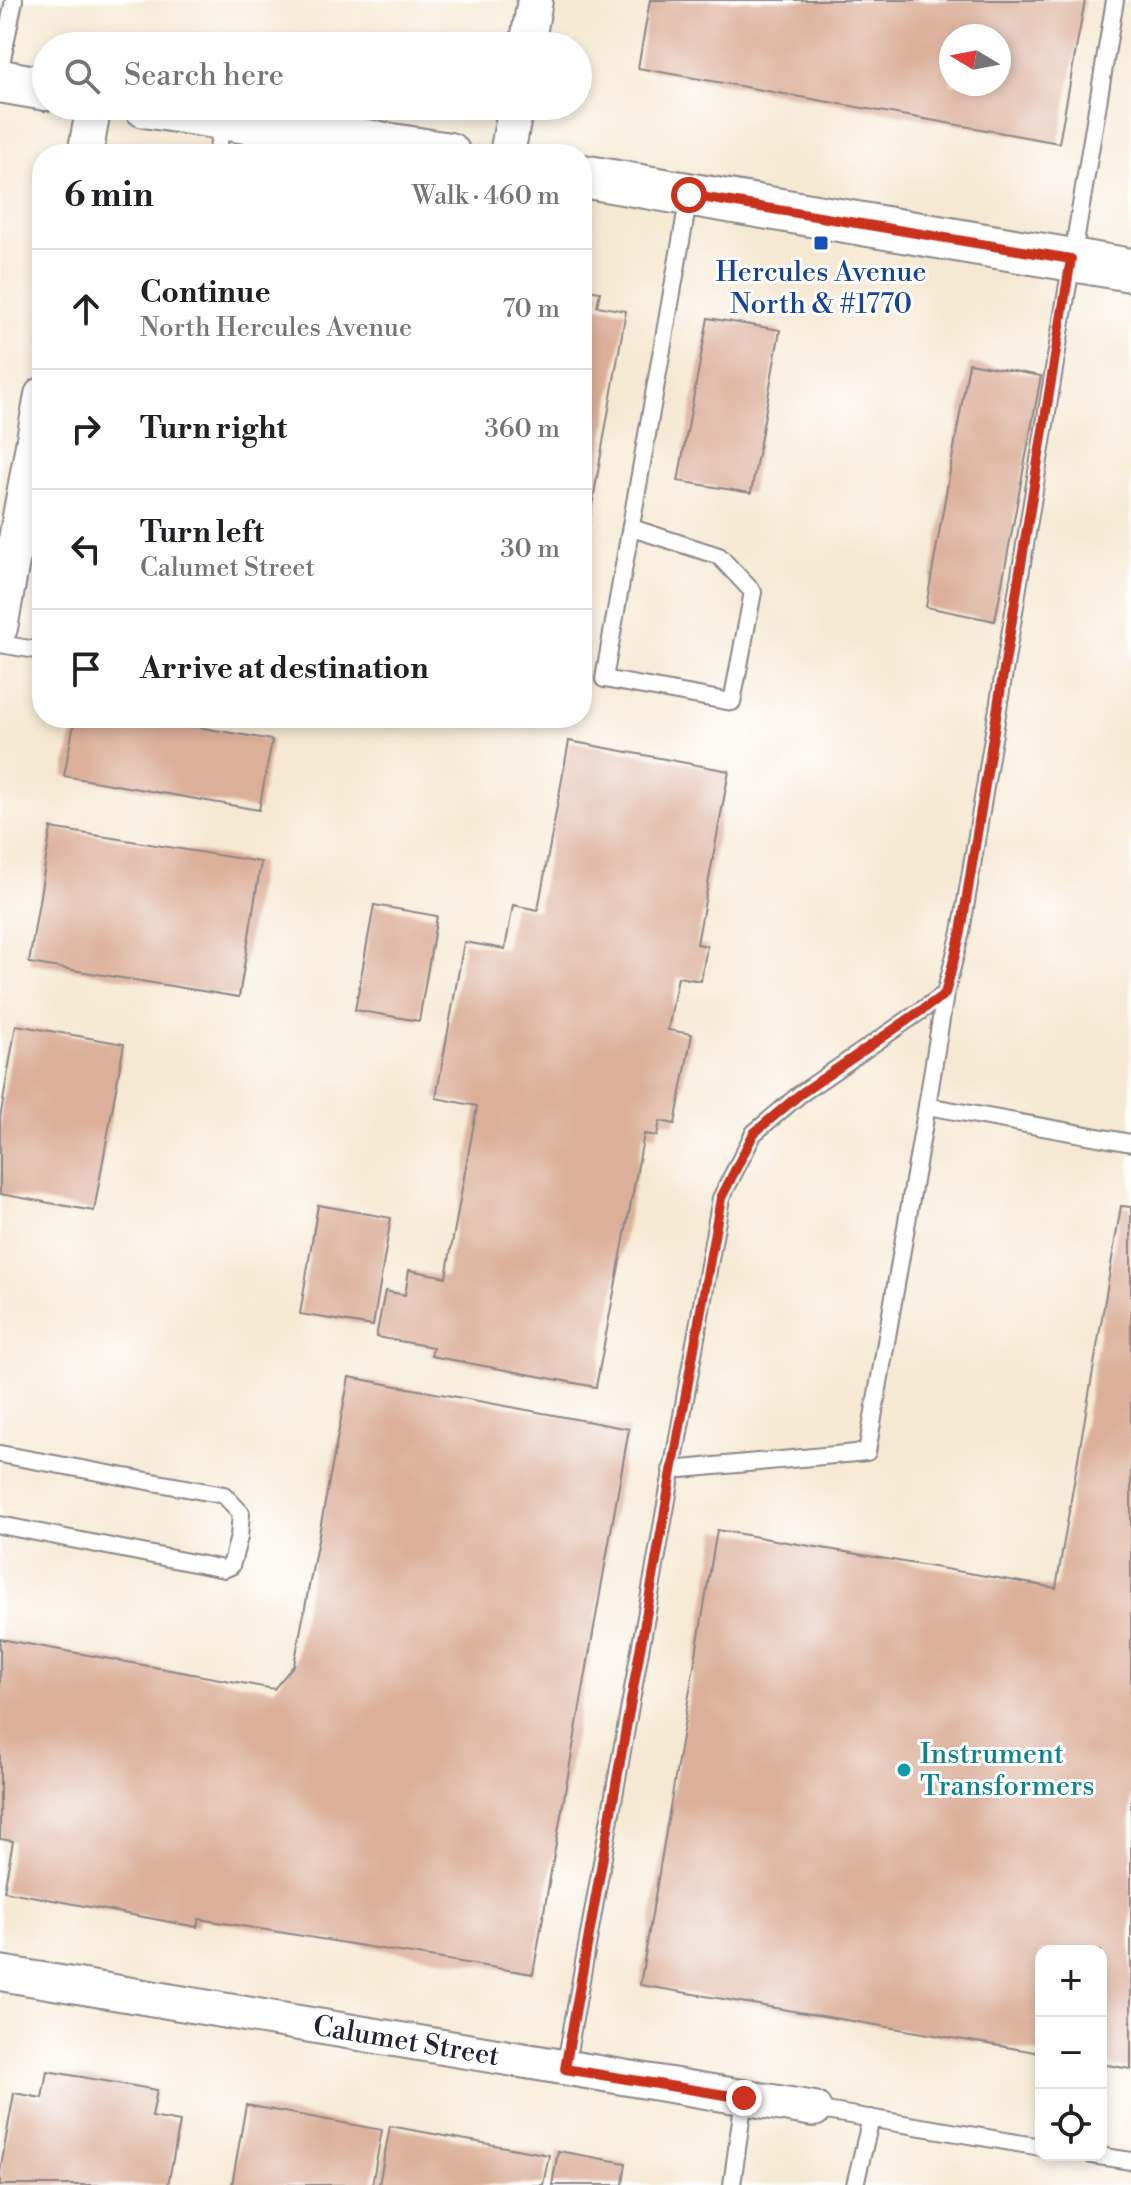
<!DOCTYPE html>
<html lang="en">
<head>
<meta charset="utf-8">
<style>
	:root { --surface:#fff; --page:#f6f6f6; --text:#202124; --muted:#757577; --line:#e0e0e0 }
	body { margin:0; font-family:"Libre Bodoni",serif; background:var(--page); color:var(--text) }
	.controls { position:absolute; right:24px; bottom:24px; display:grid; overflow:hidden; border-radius:16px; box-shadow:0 4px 12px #0003 }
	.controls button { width:72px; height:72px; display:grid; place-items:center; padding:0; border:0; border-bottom:2px solid var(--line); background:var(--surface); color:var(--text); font:40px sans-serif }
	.compass { position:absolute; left:939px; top:24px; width:72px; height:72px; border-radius:50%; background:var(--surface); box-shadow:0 4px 12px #0003; rotate:280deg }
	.stop { position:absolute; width:24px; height:24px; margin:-18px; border:6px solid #c8321e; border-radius:50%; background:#fff }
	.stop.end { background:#c8321e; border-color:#fff; box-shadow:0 2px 8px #0008 }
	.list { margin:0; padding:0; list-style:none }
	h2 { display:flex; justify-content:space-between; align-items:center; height:104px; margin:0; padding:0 32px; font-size:34px }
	h2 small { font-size:26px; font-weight:400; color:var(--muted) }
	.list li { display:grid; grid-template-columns:52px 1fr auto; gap:24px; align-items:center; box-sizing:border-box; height:120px; padding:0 32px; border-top:2px solid var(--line) }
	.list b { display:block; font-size:30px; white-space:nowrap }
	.list p { margin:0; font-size:26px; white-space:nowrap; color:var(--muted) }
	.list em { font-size:26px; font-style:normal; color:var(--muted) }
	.icon { flex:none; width:44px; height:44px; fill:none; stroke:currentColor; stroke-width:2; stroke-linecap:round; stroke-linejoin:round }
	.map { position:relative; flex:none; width:1131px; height:2185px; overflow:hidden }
	.search { position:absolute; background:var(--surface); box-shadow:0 4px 12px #0003; left:32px; top:32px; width:560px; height:88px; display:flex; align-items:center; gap:20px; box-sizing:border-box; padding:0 28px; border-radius:44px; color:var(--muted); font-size:30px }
	.panel { position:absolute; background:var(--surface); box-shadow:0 4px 12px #0003; left:32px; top:144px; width:560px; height:584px; border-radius:32px }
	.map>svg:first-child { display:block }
	.building { fill:#dbaf99; fill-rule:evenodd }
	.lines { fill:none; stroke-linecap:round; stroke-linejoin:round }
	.service-casing { stroke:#8c8687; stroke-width:20 }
	.minor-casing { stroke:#8c8687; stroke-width:38 }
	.tertiary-casing { stroke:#8c8687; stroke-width:46 }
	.service { stroke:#fff; stroke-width:16 }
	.minor { stroke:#fff; stroke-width:34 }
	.tertiary { stroke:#fff; stroke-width:42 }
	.route { stroke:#c8321e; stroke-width:10 }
	.transit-dot { fill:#1a4fb4; stroke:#fff; stroke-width:3 }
	.culture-dot { fill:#0f9aa8; stroke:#fff; stroke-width:3 }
	.labels { text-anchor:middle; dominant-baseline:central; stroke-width:6; stroke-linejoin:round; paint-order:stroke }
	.transit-label { font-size:28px; fill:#164399; stroke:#fff }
	.culture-label { font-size:28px; fill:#0d838f; stroke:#fff; text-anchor:start }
	.street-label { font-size:28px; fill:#22223b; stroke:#fff }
</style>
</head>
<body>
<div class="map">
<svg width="1131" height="2185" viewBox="0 0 1131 2185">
	<rect width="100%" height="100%" fill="#fff"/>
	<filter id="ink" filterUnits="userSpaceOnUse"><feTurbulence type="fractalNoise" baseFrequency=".0125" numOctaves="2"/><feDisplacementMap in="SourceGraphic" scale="16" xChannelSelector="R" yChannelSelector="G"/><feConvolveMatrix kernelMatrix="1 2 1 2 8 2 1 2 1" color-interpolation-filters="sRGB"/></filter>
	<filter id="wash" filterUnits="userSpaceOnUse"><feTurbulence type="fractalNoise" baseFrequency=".006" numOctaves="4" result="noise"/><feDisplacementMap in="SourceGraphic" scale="32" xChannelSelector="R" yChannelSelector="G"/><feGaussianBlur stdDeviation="1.8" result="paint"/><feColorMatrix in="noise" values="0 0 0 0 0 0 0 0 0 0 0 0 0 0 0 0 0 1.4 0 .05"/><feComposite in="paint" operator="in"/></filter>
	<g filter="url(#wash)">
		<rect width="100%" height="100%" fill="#f6e9d3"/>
		<g id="blocks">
			<!-- building -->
			<g class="building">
				<path d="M 650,0 L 1085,0 L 1059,143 L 638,68 ZM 951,36 L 999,36 L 999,84 L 951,84 Z"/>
				<polygon points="582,289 600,292 597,306 626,311 584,552"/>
				<polygon points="708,318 780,330 751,493 678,481"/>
				<polygon points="969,363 1041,376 995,621 926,607"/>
				<polygon points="75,718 146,718 272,740 259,810 64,776"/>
				<polygon points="569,741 729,771 697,944 707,946 701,981 678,977 668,1030 692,1034 675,1124 660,1121 657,1136 644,1134 596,1387 431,1356 433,1347 376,1337 385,1291 405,1295 409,1270 446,1277 477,1106 436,1098 464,942 505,949 513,905 538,910"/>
				<polygon points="51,828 261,862 239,997 29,963"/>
				<polygon points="374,905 437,916 419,1021 355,1010"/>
				<polygon points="16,1025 124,1044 94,1211 0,1194 0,1118"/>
				<polygon points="318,1205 391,1218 373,1326 300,1314"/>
				<polygon points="1121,1206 1131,1207 1131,2069 1101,2064 1101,1951 1041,1951 1041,2053 640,1985 717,1530 1056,1588"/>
				<polygon points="349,1377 629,1429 533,1974 199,1919 197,1927 4,1891 13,1841 0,1839 0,1639 274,1689 294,1665"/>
				<polygon points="47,2071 157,2090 152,2117 180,2122 168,2185 0,2185 0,2172 14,2093 42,2098"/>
				<polygon points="246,2105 382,2130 372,2185 232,2185"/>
				<polygon points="390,2126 549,2155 543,2185 379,2185"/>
				<polygon points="558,2151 626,2163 623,2185 552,2185"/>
			</g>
		</g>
	</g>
	<g filter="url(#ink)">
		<use href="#blocks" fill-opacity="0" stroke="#8c8687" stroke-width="2"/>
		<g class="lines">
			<defs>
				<g id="service">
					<polyline points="0,69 14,0"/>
					<polyline points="217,154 223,120"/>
					<polyline points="632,528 719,556 753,592 732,702 604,679 689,196"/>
					<polyline points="0,644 42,651"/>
					<polyline points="945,994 927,1106 1131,1143"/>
					<polyline points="0,1454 224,1495 241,1513 239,1537 231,1566 224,1569 0,1525"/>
					<polyline points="671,1470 867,1452 927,1106"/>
					<polyline points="565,2069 721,1198 754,1133 799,1095 945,994 961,932 1115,0"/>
					<polyline points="814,2109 1041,2147"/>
					<polyline points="1092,2155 1131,2161"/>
					<polyline points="732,2185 744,2098"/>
					<polyline points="855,2185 871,2118"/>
				</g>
				<g id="minor">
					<polyline points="527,46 535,0"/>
					<polyline points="85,154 94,106"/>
					<polyline points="507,154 516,106"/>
					<polyline points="0,628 42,395"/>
					<path id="s1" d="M 0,1973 L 814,2109"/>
				</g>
				<g id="tertiary">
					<polyline points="0,81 46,89"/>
					<polyline points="145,106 449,154"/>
					<polyline points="582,176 1131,270"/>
				</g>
			</defs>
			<!-- service casing -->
			<use href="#service" class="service-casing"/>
			<!-- minor casing -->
			<use href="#minor" class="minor-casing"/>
			<!-- tertiary casing -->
			<use href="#tertiary" class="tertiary-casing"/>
			<!-- service -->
			<use href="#service" class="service"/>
			<!-- minor -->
			<use href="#minor" class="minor"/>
			<!-- tertiary -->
			<use href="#tertiary" class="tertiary"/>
		</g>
	</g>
	<g class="lines" filter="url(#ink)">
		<!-- route -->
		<polyline class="route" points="689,195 1071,259 961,932 945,994 799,1095 754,1133 721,1198 565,2069 744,2098"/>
	</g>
	<!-- markers -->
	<rect class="transit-dot" x="813" y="235" width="16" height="16" rx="4"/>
	<circle class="culture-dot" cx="904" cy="1770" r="8"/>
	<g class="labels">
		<!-- transit labels -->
		<g class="transit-label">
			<text x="821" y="272">Hercules Avenue<tspan x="821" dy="32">North &amp; #1770</tspan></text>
		</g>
		<!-- culture labels -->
		<g class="culture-label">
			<text x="920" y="1754">Instrument<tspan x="920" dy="32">Transformers</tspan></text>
		</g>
		<!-- street labels -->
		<g class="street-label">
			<text stroke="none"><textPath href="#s1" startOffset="412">Calumet Street</textPath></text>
		</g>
	</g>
</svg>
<div class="controls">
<button>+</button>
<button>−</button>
<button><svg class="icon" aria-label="locate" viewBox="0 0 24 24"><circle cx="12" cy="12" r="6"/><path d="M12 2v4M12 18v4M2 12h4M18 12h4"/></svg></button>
</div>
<svg class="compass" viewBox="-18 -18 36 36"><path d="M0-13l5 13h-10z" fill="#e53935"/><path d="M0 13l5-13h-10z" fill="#757577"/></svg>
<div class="stop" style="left:689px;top:195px"></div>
<div class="stop end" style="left:744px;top:2098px"></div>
<div class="search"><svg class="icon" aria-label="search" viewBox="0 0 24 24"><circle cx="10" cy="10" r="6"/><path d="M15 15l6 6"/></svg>Search here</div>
<section class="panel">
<h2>6 min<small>Walk · 460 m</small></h2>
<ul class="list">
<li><svg class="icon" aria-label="ahead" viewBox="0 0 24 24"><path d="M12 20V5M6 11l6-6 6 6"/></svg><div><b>Continue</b><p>North Hercules Avenue</p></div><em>70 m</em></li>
<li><svg class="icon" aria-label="right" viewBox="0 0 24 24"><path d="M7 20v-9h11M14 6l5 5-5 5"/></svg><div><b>Turn right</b></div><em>360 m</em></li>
<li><svg class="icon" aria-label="left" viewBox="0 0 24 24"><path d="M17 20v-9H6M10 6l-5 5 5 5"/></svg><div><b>Turn left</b><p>Calumet Street</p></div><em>30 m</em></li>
<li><svg class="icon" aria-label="arrive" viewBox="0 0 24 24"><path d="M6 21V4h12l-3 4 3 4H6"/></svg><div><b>Arrive at destination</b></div></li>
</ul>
</section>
</div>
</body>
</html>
